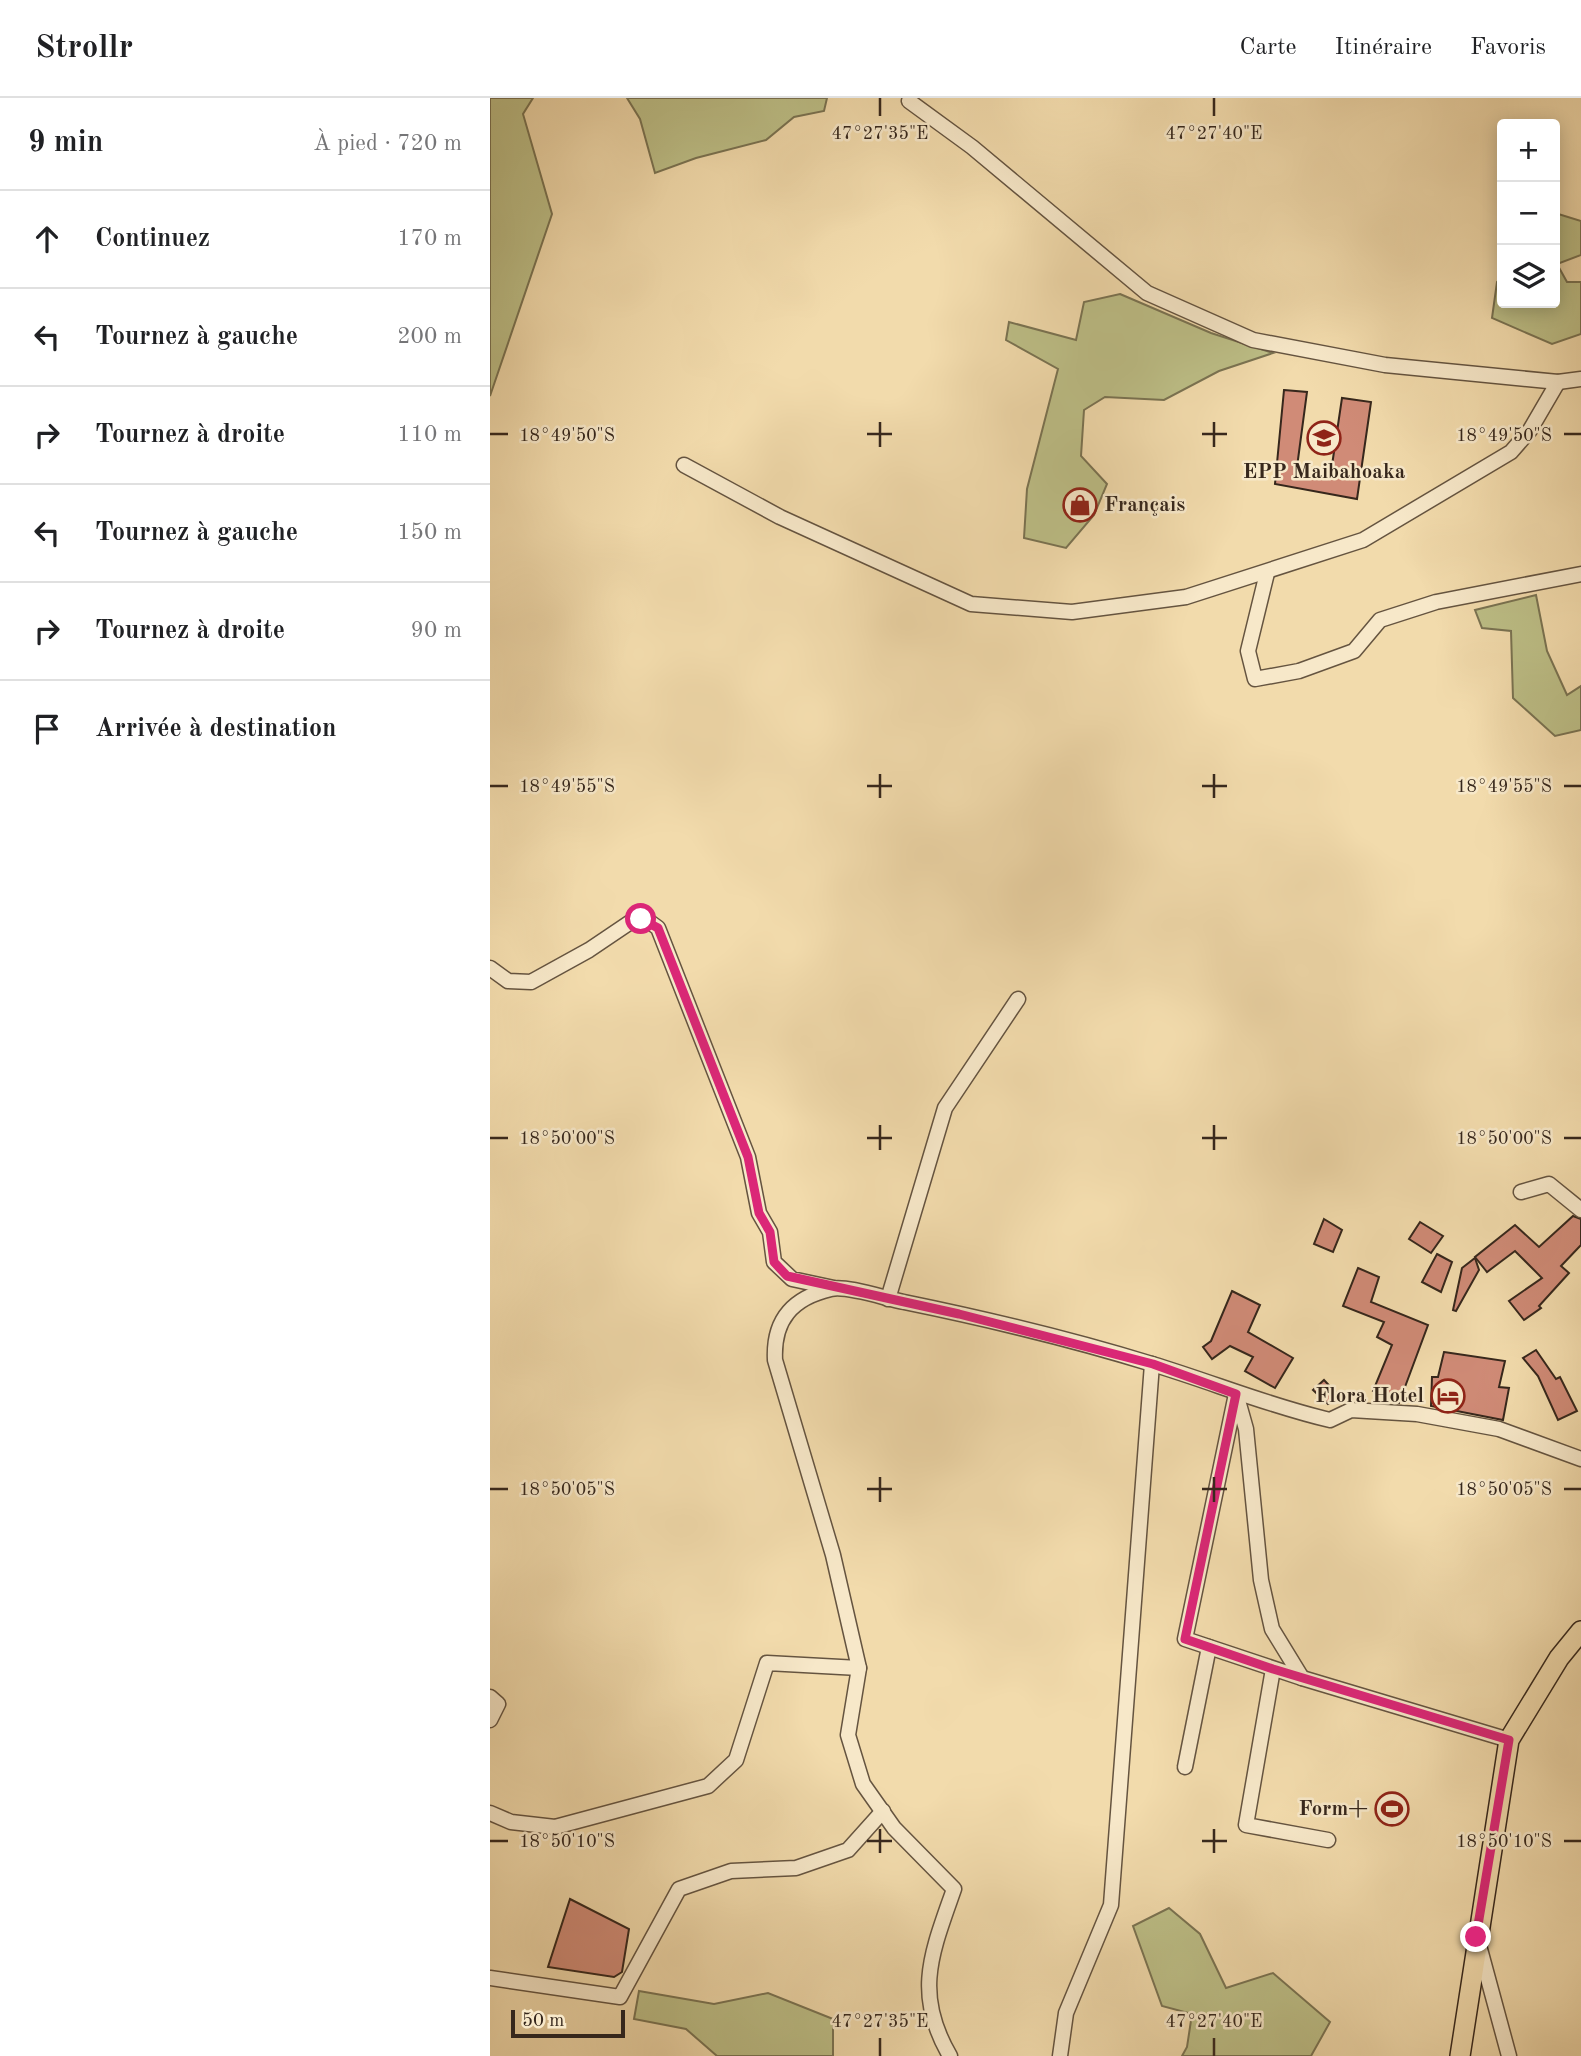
<!DOCTYPE html>
<html lang="fr">
<head>
<meta charset="utf-8">
<style>
	:root { --surface:#fff; --page:#f2f2f2; --text:#202124; --muted:#757577; --line:#e0e0e0 }
	body { margin:0; font-family:"Old Standard TT",serif; background:var(--page); color:var(--text) }
	.controls { position:absolute; right:21px; top:21px; display:grid; overflow:hidden; border-radius:7px; box-shadow:0 4px 18px #0003 }
	.controls button { width:63px; height:63px; display:grid; place-items:center; padding:0; border:0; border-bottom:2px solid var(--line); background:var(--surface); color:var(--text); font:35px sans-serif }
	.scale { position:absolute; left:21px; bottom:18px; width:114px; box-sizing:border-box; padding-left:7px; border:4px solid #36271c; border-top:0; font-size:19px; line-height:24px; white-space:nowrap; color:#36271c; -webkit-text-stroke:5px #f7e8c9; paint-order:stroke }
	.stop { position:absolute; width:21px; height:21px; margin:-16px; border:5px solid #db2777; border-radius:50%; background:#fff }
	.stop.end { background:#db2777; border-color:#fff; box-shadow:0 2px 7px #0008 }
	.list { margin:0; padding:0; list-style:none }
	h2 { display:flex; justify-content:space-between; align-items:center; height:91px; margin:0; padding:0 28px; font-size:30px }
	h2 small { font-size:23px; font-weight:400; color:var(--muted) }
	.list li { display:grid; grid-template-columns:46px 1fr auto; gap:21px; align-items:center; box-sizing:border-box; height:98px; padding:0 28px; border-top:2px solid var(--line) }
	.list b { display:block; font-size:26px; white-space:nowrap }
	.list em { font-size:23px; font-style:normal; color:var(--muted) }
	.icon { flex:none; width:38px; height:38px; fill:none; stroke:currentColor; stroke-width:2; stroke-linecap:round; stroke-linejoin:round }
	.map { position:relative; flex:none; width:1091px; height:1958px; overflow:hidden }
	header { display:flex; align-items:center; gap:42px; box-sizing:border-box; height:98px; padding:0 35px; background:var(--surface); border-bottom:2px solid var(--line) }
	header strong { font-size:33px }
	nav { display:flex; gap:38px; margin-inline-start:auto; font-size:24px }
	main { display:flex }
	aside { flex:1; background:var(--surface) }
	.map>svg:first-child { display:block }
	.green { fill:#bdbf87; stroke:#7a7352; stroke-width:2 }
	.building { fill:#d08b77; stroke:#36271c; stroke-width:2 }
	.lines { fill:none; stroke-linecap:round; stroke-linejoin:round }
	.minor-casing { stroke:#655440; stroke-width:17 }
	.major-casing { stroke:#36271c; stroke-width:22 }
	.minor { stroke:#f7e8c9; stroke-width:14 }
	.major { stroke:#f2dbac; stroke-width:19 }
	.route { stroke:#db2777; stroke-width:9 }
	.ticks { fill:none; stroke:#36271c; stroke-width:2.5 }
	.labels { text-anchor:middle; dominant-baseline:central; stroke-width:5; stroke-linejoin:round; paint-order:stroke }
	.poi-label { font-size:21px; font-weight:bold; fill:#36271c; stroke:#f7e8c9; text-anchor:end }
	.ticks-label { font-size:18px; text-anchor:middle; fill:#36271c; stroke:#f7e8c9; stroke-width:5; stroke-linejoin:round; paint-order:stroke }
</style>
</head>
<body>
<header>
<strong>Strollr</strong>
<nav><a>Carte</a><a>Itinéraire</a><a>Favoris</a></nav>
</header>
<main>
<aside>
<h2>9 min<small>À pied · 720 m</small></h2>
<ul class="list">
<li><svg class="icon" aria-label="ahead" viewBox="0 0 24 24"><path d="M12 20V5M6 11l6-6 6 6"/></svg><div><b>Continuez</b></div><em>170 m</em></li>
<li><svg class="icon" aria-label="left" viewBox="0 0 24 24"><path d="M17 20v-9H6M10 6l-5 5 5 5"/></svg><div><b>Tournez à gauche</b></div><em>200 m</em></li>
<li><svg class="icon" aria-label="right" viewBox="0 0 24 24"><path d="M7 20v-9h11M14 6l5 5-5 5"/></svg><div><b>Tournez à droite</b></div><em>110 m</em></li>
<li><svg class="icon" aria-label="left" viewBox="0 0 24 24"><path d="M17 20v-9H6M10 6l-5 5 5 5"/></svg><div><b>Tournez à gauche</b></div><em>150 m</em></li>
<li><svg class="icon" aria-label="right" viewBox="0 0 24 24"><path d="M7 20v-9h11M14 6l5 5-5 5"/></svg><div><b>Tournez à droite</b></div><em>90 m</em></li>
<li><svg class="icon" aria-label="arrive" viewBox="0 0 24 24"><path d="M6 21V4h12l-3 4 3 4H6"/></svg><div><b>Arrivée à destination</b></div></li>
</ul>
</aside>
<div class="map">
<svg width="1091" height="1958" viewBox="0 0 1091 1958">
	<rect width="100%" height="100%" fill="#f2dbac"/>
	<filter id="stains"><feTurbulence type="fractalNoise" baseFrequency=".00286" numOctaves="4"/><feColorMatrix values="0 0 0 0 .2 0 0 0 0 .09 0 0 0 0 .02 0 0 0 .5 -.17"/></filter>
	<radialGradient id="worn" r=".72"><stop offset=".6" stop-color="#630" stop-opacity="0"/><stop offset="1" stop-color="#630" stop-opacity=".3"/></radialGradient>
	<!-- green -->
	<g class="green">
		<polygon points="0,0 43,0 33,16 62,116 0,298"/>
		<polygon points="137,0 337,0 334,13 304,19 276,42 206,60 165,75 150,21"/>
		<polygon points="1065,115 1091,123 1091,157 1067,166 1077,184 1091,184 1091,236 1062,246 1002,220 1007,184 1012,179 1012,205 1065,205"/>
		<polygon points="630,196 721,235 783,255 729,273 674,302 615,299 594,312 591,358 617,386 604,417 576,450 534,440 537,391 568,271 516,242 519,224 586,242 594,204"/>
		<polygon points="1046,497 1057,553 1077,597 1091,588 1091,632 1065,638 1023,600 1021,533 992,530 985,512"/>
		<polygon points="679,1810 710,1836 736,1890 783,1875 840,1924 821,1958 692,1958 697,1949 702,1916 672,1908 643,1828"/>
		<polygon points="149,1893 224,1906 278,1895 343,1921 343,1958 227,1958 196,1931 144,1921"/>
	</g>
	<!-- building -->
	<g class="building">
		<polygon points="794,292 817,294 807,369 841,374 852,300 881,304 867,401 785,386"/>
		<polygon points="1083,1118 1091,1121 1091,1147 1071,1168 1079,1175 1049,1208 1051,1210 1034,1222 1019,1203 1052,1180 1025,1153 997,1174 985,1159 1025,1127 1049,1149"/>
		<polygon points="834,1121 852,1132 843,1154 824,1146"/>
		<polygon points="930,1124 953,1138 941,1155 919,1141"/>
		<polygon points="947,1156 962,1164 951,1194 932,1184"/>
		<polygon points="985,1160 989,1172 966,1213 963,1212 972,1170"/>
		<polygon points="868,1170 889,1179 881,1204 938,1227 909,1305 883,1293 902,1247 887,1239 894,1224 853,1208"/>
		<polygon points="742,1193 770,1207 758,1234 803,1260 785,1290 755,1273 763,1259 740,1248 722,1261 713,1249 721,1243"/>
		<polygon points="1046,1252 1066,1281 1070,1279 1087,1313 1068,1322 1048,1278 1033,1260"/>
		<polygon points="954,1254 1015,1263 1009,1289 1019,1290 1013,1322 941,1308 942,1279 948,1279"/>
		<polygon points="834,1282 850,1299 838,1306 823,1292"/>
		<polygon points="80,1801 139,1831 132,1874 124,1879 58,1869"/>
	</g>
	<g class="lines">
		<defs>
			<g id="minor">
				<polyline points="419,3 482,49 657,195 763,242 895,267 1068,284 1091,281"/>
				<polyline points="194,367 290,419 481,506 582,514 696,499 873,442 1021,354 1040,332 1068,284"/>
				<polyline points="777,475 758,553 765,581 809,573 864,553 890,522 946,504 1091,476"/>
				<polyline points="0,870 18,883 41,884 99,852 142,823 157,822 168,830 258,1059 269,1115 280,1134 284,1164 302,1181 344,1190"/>
				<polyline points="1031,1094 1059,1086 1091,1112"/>
				<polyline points="398,1201 455,1010 528,901"/>
				<polyline points="746,1296 695,1541 812,1580 1019,1642"/>
				<polyline points="747,1299 756,1331 771,1482 782,1531 812,1580"/>
				<polyline points="783,1571 756,1727 838,1742"/>
				<polyline points="0,1599 8,1606 0,1622"/>
				<polyline points="695,1669 719,1549"/>
				<polyline points="0,1715 21,1724 65,1729 218,1688 246,1662 277,1565 369,1570"/>
				<polyline points="990,1851 1019,1958"/>
				<polyline points="0,1880 130,1899 189,1791 241,1773 306,1770 358,1752 393,1713"/>
				<path d="M 460,1958 C 423,1895 442,1854 464,1791 L 404,1730 L 373,1686 L 358,1637 L 369,1570 L 343,1457 L 285,1262 C 283,1222 302,1200 341,1191 C 357,1187 397,1201 414,1204 C 497,1221 581,1241 662,1266 C 722,1284 779,1308 840,1322 L 861,1312 L 927,1316 L 1009,1331 L 1091,1361"/>
				<polyline points="570,1958 576,1915 621,1807 662,1266"/>
			</g>
			<polyline id="major" points="970,1958 1019,1642 1069,1560 1091,1533"/>
		</defs>
		<!-- minor casing -->
		<use href="#minor" class="minor-casing"/>
		<!-- major casing -->
		<use href="#major" class="major-casing"/>
		<!-- minor -->
		<use href="#minor" class="minor"/>
		<!-- major -->
		<use href="#major" class="major"/>
	</g>
	<g class="lines">
		<!-- route -->
		<polyline class="route" points="151,821 168,830 258,1059 269,1115 280,1134 284,1164 297,1178 469,1216 663,1266 746,1296 695,1541 783,1571 1019,1642 986,1839"/>
	</g>
	<!-- ticks -->
	<path class="ticks" d="M 390,0 L 390,18M 724,0 L 724,18M 390,324 L 390,349M 724,324 L 724,349M 0,336 L 18,336M 377,336 L 402,336M 712,336 L 737,336M 1074,336 L 1091,336M 390,676 L 390,700M 724,676 L 724,700M 0,688 L 18,688M 377,688 L 402,688M 712,688 L 737,688M 1074,688 L 1091,688M 390,1027 L 390,1052M 724,1027 L 724,1052M 0,1040 L 18,1040M 377,1040 L 402,1040M 712,1040 L 737,1040M 1074,1040 L 1091,1040M 390,1379 L 390,1404M 724,1379 L 724,1404M 0,1391 L 18,1391M 377,1391 L 402,1391M 712,1391 L 737,1391M 1074,1391 L 1091,1391M 390,1731 L 390,1755M 724,1731 L 724,1755M 0,1743 L 18,1743M 377,1743 L 402,1743M 712,1743 L 737,1743M 1074,1743 L 1091,1743M 390,1940 L 390,1958M 724,1940 L 724,1958"/>
	<!-- icons -->
	<defs>
		<symbol id="school-ring" viewBox="-11 -11 22 22"><circle r="9.5" fill="#f7e8c9" stroke="#8f2418" stroke-width="1.5"/><path d="M0-5L7-2L0 1L-7-2ZM-4 1L0 2.5L4 1V4Q0 6-4 4Z" fill="#8f2418"/></symbol>
		<symbol id="shop-ring" viewBox="-11 -11 22 22"><circle r="9.5" fill="#f7e8c9" stroke="#8f2418" stroke-width="1.5"/><path d="M-5-2.5h2.3a2.7 3.5 0 0 1 5.4 0H5L5.5 6h-11ZM-1.5-2.5h3a1.5 2.3 0 0 0-3 0Z" fill="#8f2418"/></symbol>
		<symbol id="hotel-ring" viewBox="-11 -11 22 22"><circle r="9.5" fill="#f7e8c9" stroke="#8f2418" stroke-width="1.5"/><path d="M-6-4.5h1.5V1H6V5H4.5V3h-9V5H-6ZM-4 0a1.8 1.8 0 1 1 3.6 0ZM.5 0V-2.5h3Q6-2.5 6 0Z" fill="#8f2418"/></symbol>
		<symbol id="stadium-ring" viewBox="-11 -11 22 22"><circle r="9.5" fill="#f7e8c9" stroke="#8f2418" stroke-width="1.5"/><path d="M0-5a6.5 5 0 1 0 0 10a6.5 5 0 1 0 0-10ZM-3.5-1.8h7v3.6h-7Z" fill="#8f2418"/></symbol>
	</defs>
	<g fill-rule="evenodd">
		<use href="#school-ring" x="815" y="321" width="38" height="38"/>
		<use href="#shop-ring" x="571" y="388" width="38" height="38"/>
		<use href="#hotel-ring" x="939" y="1279" width="38" height="38"/>
		<use href="#stadium-ring" x="883" y="1692" width="38" height="38"/>
	</g>
	<g class="labels">
		<!-- poi labels -->
		<g class="poi-label">
			<text x="834" y="374" text-anchor="middle">EPP Maibahoaka</text>
			<text x="614" y="407" text-anchor="start">Français</text>
			<text x="934" y="1298">Flora Hotel</text>
			<text x="878" y="1711">Form+</text>
		</g>
	</g>
	<g class="ticks-label">
		<text x="390" y="41">47°27'35"E</text>
		<text x="724" y="41">47°27'40"E</text>
		<text x="77" y="343">18°49'50"S</text>
		<text x="1014" y="343">18°49'50"S</text>
		<text x="77" y="694">18°49'55"S</text>
		<text x="1014" y="694">18°49'55"S</text>
		<text x="77" y="1046">18°50'00"S</text>
		<text x="1014" y="1046">18°50'00"S</text>
		<text x="77" y="1397">18°50'05"S</text>
		<text x="1014" y="1397">18°50'05"S</text>
		<text x="77" y="1749">18°50'10"S</text>
		<text x="1014" y="1749">18°50'10"S</text>
		<text x="390" y="1929">47°27'35"E</text>
		<text x="724" y="1929">47°27'40"E</text>
	</g>
	<rect width="100%" height="100%" filter="url(#stains)"/>
	<rect width="100%" height="100%" fill="url(#worn)"/>
</svg>
<div class="controls">
<button>+</button>
<button>−</button>
<button><svg class="icon" aria-label="layers" viewBox="0 0 24 24"><path d="M12 4l9 5-9 5-9-5zM3 14l9 5 9-5"/></svg></button>
</div>
<div class="scale">50 m</div>
<div class="stop" style="left:151px;top:821px"></div>
<div class="stop end" style="left:986px;top:1839px"></div>
</div>
</main>
</body>
</html>
